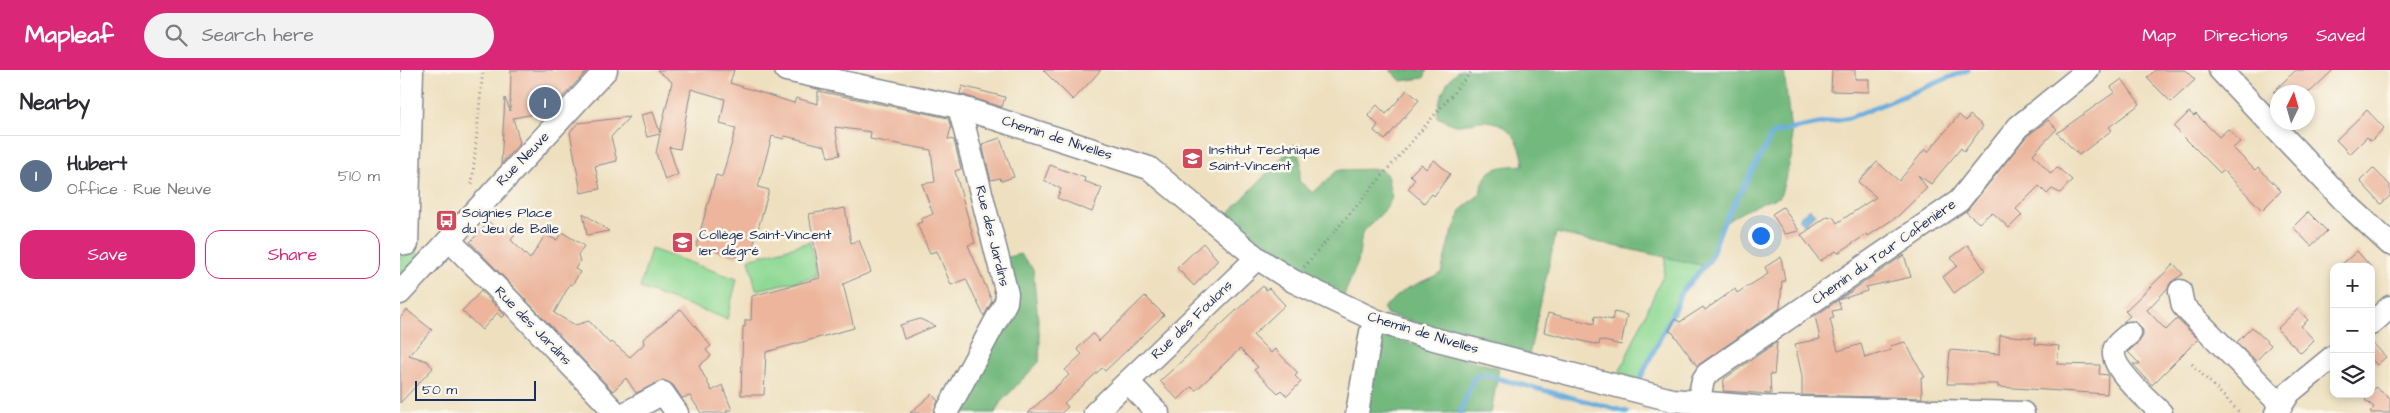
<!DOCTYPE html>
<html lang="en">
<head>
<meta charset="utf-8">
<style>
	:root { --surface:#fff; --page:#f2f2f3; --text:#2b2b33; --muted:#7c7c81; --line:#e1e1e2; --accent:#db2777 }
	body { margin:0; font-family:"Architects Daughter",sans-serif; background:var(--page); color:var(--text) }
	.controls { position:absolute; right:15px; bottom:15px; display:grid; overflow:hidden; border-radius:10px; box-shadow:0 2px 8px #0003 }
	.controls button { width:45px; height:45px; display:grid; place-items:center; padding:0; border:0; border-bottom:1px solid var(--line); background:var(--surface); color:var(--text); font:25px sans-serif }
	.compass { position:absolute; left:1870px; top:15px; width:45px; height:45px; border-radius:50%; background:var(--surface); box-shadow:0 2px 8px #0003; rotate:5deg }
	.scale { position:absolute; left:15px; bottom:12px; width:121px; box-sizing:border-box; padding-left:5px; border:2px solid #1b2f5e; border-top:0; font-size:14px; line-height:18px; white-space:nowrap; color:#1b2f5e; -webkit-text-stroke:4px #fbf7ec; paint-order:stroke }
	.you { position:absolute; left:1360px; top:165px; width:18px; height:18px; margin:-12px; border:4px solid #fff; border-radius:50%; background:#1a73e8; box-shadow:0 0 0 8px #1a73e833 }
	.badge { display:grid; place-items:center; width:32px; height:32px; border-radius:50%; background:var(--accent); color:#fff; font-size:16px; font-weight:700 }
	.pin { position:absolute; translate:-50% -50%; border:2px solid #fff; box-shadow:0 1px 5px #0006 }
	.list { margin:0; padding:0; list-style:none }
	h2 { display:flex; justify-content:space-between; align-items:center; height:65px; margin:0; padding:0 20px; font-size:21px }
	h2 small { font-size:16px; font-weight:400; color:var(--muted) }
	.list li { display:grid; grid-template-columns:32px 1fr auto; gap:15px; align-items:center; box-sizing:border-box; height:80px; padding:0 20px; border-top:1px solid var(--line) }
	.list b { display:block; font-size:19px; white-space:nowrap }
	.list p { margin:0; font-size:16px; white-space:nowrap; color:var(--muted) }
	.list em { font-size:16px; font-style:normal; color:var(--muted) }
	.actions { display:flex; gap:10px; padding:15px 20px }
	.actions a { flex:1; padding:11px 0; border:1px solid var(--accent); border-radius:15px; text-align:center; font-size:18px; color:var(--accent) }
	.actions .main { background:var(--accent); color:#fff }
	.icon { flex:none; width:28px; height:28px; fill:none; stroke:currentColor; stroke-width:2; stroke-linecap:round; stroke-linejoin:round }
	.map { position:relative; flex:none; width:1990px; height:343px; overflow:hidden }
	header { display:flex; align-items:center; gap:30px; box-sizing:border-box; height:70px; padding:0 25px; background:var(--accent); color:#fff }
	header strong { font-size:24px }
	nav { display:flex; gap:28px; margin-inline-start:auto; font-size:18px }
	.search { width:350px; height:45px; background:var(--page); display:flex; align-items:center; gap:12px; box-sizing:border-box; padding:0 18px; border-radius:28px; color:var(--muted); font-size:19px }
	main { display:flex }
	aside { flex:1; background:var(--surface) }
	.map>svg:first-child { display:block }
	.green { fill:#8fd994; stroke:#558479 }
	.forest { fill:#73b97e; stroke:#47746e }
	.water { fill:#68adde; stroke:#426e9e }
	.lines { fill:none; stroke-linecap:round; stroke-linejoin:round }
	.stream { stroke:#68adde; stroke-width:5 }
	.building { fill:#ecb59c }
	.minor-casing { stroke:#84888e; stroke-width:25 }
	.path { stroke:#84888e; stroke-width:3; stroke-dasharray:1 4; stroke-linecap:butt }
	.minor { stroke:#fff; stroke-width:22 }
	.labels { text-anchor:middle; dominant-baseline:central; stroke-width:5; stroke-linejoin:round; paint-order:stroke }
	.street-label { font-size:14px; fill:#1b2f5e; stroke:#fbf7ec }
	.poi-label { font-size:14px; fill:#1b2f5e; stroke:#fbf7ec; text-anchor:start }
</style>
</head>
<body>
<header>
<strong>Mapleaf</strong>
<div class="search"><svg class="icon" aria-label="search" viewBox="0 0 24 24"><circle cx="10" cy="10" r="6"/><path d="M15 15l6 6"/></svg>Search here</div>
<nav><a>Map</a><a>Directions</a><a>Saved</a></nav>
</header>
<main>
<aside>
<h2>Nearby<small></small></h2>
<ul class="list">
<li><span class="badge" style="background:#5c6f8a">1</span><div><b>Hubert</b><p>Office · Rue Neuve</p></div><em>510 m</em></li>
</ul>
<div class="actions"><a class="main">Save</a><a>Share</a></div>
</aside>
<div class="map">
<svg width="1990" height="343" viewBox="0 0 1990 343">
	<rect width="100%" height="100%" fill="#fbf7ec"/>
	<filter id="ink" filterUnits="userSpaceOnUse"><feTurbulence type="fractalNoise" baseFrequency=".02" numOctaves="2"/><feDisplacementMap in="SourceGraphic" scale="10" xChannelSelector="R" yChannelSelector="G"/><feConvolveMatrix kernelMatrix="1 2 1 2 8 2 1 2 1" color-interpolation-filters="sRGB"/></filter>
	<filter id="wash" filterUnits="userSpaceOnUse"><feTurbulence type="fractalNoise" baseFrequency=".0096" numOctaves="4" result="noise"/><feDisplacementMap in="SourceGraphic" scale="20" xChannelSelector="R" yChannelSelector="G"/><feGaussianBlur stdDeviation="1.12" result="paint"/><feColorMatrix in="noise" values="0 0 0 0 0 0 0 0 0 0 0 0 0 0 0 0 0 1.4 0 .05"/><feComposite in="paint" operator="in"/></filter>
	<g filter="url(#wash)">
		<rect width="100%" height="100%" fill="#eee0bf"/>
		<!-- green -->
		<g class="green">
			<polygon points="410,172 417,207 356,220 349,189"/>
			<path d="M 0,178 L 17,181 C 21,192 7,201 0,209 Z"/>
			<polygon points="251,179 337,209 327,249 240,218"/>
			<polygon points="1266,186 1305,196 1281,222 1276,236 1239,310 1219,303 1264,203"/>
		</g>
		<!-- forest -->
		<g class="forest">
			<polygon points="990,0 1027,0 1024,8 1001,11"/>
			<path d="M 1058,0 L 1347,0 L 1349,2 L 1352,0 L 1384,0 L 1393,81 L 1380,127 C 1366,130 1329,146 1322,157 C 1314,169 1313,184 1305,196 L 1156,163 L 1129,285 L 986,244 L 983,238 L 1006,219 L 1041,203 L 1049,170 L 1062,139 L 1080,124 C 1085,95 1099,97 1124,95 C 1121,69 1107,49 1079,51 C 1072,52 1062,56 1055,55 C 1050,54 1043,49 1037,47 C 1038,29 1045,13 1058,0 Z"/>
			<polygon points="895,74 901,93 899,111 913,123 938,100 980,99 987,105 992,128 984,141 962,163 958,192 943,228 892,202 823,149"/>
			<polygon points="620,184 633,199 640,271 639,292 600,333 595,343 552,343 608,239 604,188"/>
			<polygon points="981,265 1099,298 1091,343 967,343"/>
		</g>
		<!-- water -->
		<polygon class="water" points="1409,138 1415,144 1404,155 1398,149"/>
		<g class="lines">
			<!-- stream -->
			<g class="stream">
				<polyline points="1241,307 1276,236 1281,222 1310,190 1322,156 1373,63 1449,48 1568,0"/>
				<polyline points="1060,343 1073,310 1076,306 1085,305 1227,342"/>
			</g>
		</g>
		<g id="blocks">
			<!-- building -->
			<g class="building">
				<polygon points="111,0 188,0 156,34 134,39 134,44 113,48 120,73 101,94 105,28 110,41"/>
				<polygon points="257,0 334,0 330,13 394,33 396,28 418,34 418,21 548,48 551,58 548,69 554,70 561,99 555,101 575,173 568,175 592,231 584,246 566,209 551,215 537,181 530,183 517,154 522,152 521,149 533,144 522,114 535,112 531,80 470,69 471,62 435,57 440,85 428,87 425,76 385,66 384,69 372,66 358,117 369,120 352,180 340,177 337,187 296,176 316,105 322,107 336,58 320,54 325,29 291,19 280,79 269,77 278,105 265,110 256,83 260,64 247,67 241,45 253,42 260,63 272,12"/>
				<polygon points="643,0 701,0 673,30"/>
				<polygon points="1432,0 1455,0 1455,9 1469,9 1469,22 1431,21"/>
				<polygon points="1755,0 1785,0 1795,10 1771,32 1747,8"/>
				<polygon points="1896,0 1933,0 1910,22 1873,22"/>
				<polygon points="1722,9 1740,34 1709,57 1712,60 1679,85 1657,63 1715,22 1711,17"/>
				<polygon points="562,16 605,27 602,37 560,24"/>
				<polygon points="1007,20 1019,30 985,70 974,61 978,55 968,45 977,35 986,44"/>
				<polygon points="1967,40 1984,58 1971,71 1967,67 1950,84 1936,70"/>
				<polygon points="1789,42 1794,46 1796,44 1819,67 1828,59 1840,72 1833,78 1855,100 1858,97 1881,121 1862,140 1823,100 1820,103 1774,57"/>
				<polygon points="1559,45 1566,51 1570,45 1583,56 1564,82 1561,78 1531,114 1518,105 1527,118 1498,146 1468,166 1467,164 1438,183 1436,181 1420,191 1401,165 1428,146 1434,148 1437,153 1476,127 1458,112 1477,92 1499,111 1525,79 1528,82"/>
				<polygon points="229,47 211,67 217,91 195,96 200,119 181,123 170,62 178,53"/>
				<polygon points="1648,50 1657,59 1633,84 1651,104 1657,97 1672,110 1660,123 1652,119 1647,124 1639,116 1616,139 1622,145 1609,158 1592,142 1579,153 1566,142 1627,66"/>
				<polygon points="600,68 614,107 601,111 600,108 591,110 582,74"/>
				<polygon points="1034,90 1050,104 1034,126 1032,124 1024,133 1008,119 1015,109 1010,105 1021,94 1026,99"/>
				<polygon points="650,95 685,108 684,111 702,118 692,142 657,128 661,119 644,110"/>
				<polygon points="1973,98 1990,115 1990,126 1981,134 1960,111"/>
				<polygon points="1383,137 1399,161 1385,164 1372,144"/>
				<polygon points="445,138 451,173 459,170 471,202 443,214 454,258 366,282 364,325 341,325 343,256 345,257 345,250 351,250 352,226 420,208 409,144"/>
				<polygon points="1908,142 1927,161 1911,176 1893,157"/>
				<polygon points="183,143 209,161 187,165"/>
				<polygon points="89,152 100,162 105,156 115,165 111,170 130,189 145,165 157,170 162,162 184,176 178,185 180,191 175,199 180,202 172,215 170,214 154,243 175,255 189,251 210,274 212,272 230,287 244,274 243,269 281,239 311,276 306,280 311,286 299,296 312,321 322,315 332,340 326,340 328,343 301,343 290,326 282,328 273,315 263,310 236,323 226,308 213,321 70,172"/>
				<polygon points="803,173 818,190 794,216 777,198"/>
				<polygon points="1568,175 1585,200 1554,223 1543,207 1557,196 1551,188"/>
				<polygon points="1957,181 1971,197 1939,197"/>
				<polygon points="1504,185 1511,207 1466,217 1467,221 1438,230 1441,239 1432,241 1434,248 1430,249 1438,281 1461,274 1465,288 1491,280 1490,276 1505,272 1525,307 1521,307 1522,328 1402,325 1402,306 1395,274 1420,269 1415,246"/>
				<polygon points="1381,187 1385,211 1382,211 1380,238 1297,296 1273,263 1269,261 1275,249 1280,252 1303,237 1305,240 1335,219 1337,223 1368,204 1365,197"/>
				<polygon points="1774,194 1783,204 1771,212 1767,219 1747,240 1766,260 1777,249 1798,269 1752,315 1733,294 1740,294 1728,282 1739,272 1743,266 1743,260 1734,251 1723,252 1730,246 1725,241"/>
				<polygon points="863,216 866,220 869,218 885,235 853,265 871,283 875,279 898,303 895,306 901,312 887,326 881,320 878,323 854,300 858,297 840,279 796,320 791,317 778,330 760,311"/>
				<polygon points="81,221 105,245 102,248 97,243 82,260 62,241"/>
				<polygon points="745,226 764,245 705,301 702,298 664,333 668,337 661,343 628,343 669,305 665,300 682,284 677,279 693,264 699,271"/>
				<polygon points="1898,239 1908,250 1901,256 1914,270 1901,283 1877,259"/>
				<polygon points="7,240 32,260 9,285 27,291 33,298 0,333 0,248"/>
				<polygon points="1214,242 1227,245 1221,275 1200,270 1199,275 1144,262 1148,243 1194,254 1195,246 1212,250"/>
				<polygon points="520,249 535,256 504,269 500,255"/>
				<polygon points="1852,257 1871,275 1856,291 1837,272"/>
				<polygon points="1600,265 1636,268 1635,274 1659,276 1657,294 1700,295 1699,304 1708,305 1707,324 1598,317 1598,314 1547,314 1550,280 1599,284"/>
				<polygon points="1971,271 1986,287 1977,295 1971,289"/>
				<polygon points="1377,272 1374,305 1370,304 1371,324 1323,321 1324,309"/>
				<polygon points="1975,317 1990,328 1990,343 1970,343 1974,337 1965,330 1971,324"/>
				<polygon points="532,324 538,331 533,343 510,343"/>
			</g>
		</g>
	</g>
	<g filter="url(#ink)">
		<use href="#blocks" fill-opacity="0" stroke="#84888e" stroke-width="1"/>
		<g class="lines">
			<defs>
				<g id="minor">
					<polyline points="386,0 559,37 749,98 857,188 893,211 977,251 1030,268 1272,330 1356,337 1623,343"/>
					<polyline points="1820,0 1950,137 1990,174"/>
					<polyline points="49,170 108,229 216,343"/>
					<polyline points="7,174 12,0"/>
					<polyline points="1780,221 1783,236 1881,335"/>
					<polyline points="0,223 206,0"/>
					<polyline points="1971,254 1990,237"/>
					<path d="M 1730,263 C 1725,268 1715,274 1714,281 C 1711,299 1749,330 1761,343"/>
					<polyline points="728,312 758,343"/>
					<polyline points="1298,333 1303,310 1307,304 1559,131 1618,57 1688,0"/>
					<polyline points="226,343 263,323 277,343"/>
					<polyline points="546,343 606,232 607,224 559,37"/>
					<polyline points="695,343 857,188"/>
					<polyline points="957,343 971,262 977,251"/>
					<polyline points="1876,343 1890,322 1934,286"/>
				</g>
			</defs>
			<!-- minor casing -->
			<use href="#minor" class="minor-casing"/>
			<!-- path -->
			<g class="path">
				<polyline points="72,114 83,0"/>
				<polyline points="904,197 1073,0"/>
				<polyline points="1792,294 1840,343"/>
			</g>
			<!-- minor -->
			<use href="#minor" class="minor"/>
		</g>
	</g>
	<!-- icons -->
	<defs>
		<symbol id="school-square" viewBox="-11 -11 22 22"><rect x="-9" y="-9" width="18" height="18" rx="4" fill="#d1495b" stroke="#fbf7ec"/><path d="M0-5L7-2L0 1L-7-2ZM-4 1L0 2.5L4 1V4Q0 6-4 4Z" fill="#fff"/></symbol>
		<symbol id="bus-square" viewBox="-11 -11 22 22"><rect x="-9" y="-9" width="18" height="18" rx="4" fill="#d1495b" stroke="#fbf7ec"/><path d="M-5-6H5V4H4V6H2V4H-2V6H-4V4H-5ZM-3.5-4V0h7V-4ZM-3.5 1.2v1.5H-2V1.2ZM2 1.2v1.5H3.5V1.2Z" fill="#fff"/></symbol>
	</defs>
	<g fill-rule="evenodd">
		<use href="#school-square" x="780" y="76" width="25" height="25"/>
		<use href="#bus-square" x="34" y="138" width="25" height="25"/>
		<use href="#school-square" x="270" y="160" width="25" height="25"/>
	</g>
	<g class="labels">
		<!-- street labels -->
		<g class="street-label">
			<text transform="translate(657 68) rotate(18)">Chemin de Nivelles</text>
			<text transform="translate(123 89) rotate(-46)">Rue Neuve</text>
			<text transform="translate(592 166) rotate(76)">Rue des Jardins</text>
			<text transform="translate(1484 182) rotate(-35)">Chemin du Tour Cafenière</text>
			<text transform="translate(792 250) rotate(-44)">Rue des Foulons</text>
			<text transform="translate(133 256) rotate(46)">Rue des Jardins</text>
			<text transform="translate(1023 263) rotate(17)">Chemin de Nivelles</text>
		</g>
		<!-- poi labels -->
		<g class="poi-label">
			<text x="809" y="80">Institut Technique<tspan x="809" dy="16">Saint-Vincent</tspan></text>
			<text x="62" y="143">Soignies Place<tspan x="62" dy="16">du Jeu de Balle</tspan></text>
			<text x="299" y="165">Collège Saint-Vincent<tspan x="299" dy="16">1er degré</tspan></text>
		</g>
	</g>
</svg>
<div class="controls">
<button>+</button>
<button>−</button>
<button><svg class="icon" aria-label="layers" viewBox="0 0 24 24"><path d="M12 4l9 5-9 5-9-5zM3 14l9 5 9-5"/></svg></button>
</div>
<svg class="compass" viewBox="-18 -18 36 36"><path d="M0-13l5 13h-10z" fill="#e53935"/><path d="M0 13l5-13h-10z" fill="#7c7c81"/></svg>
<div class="scale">50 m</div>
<div class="you"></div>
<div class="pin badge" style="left:145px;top:33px;background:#5c6f8a">1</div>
</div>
</main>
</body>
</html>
